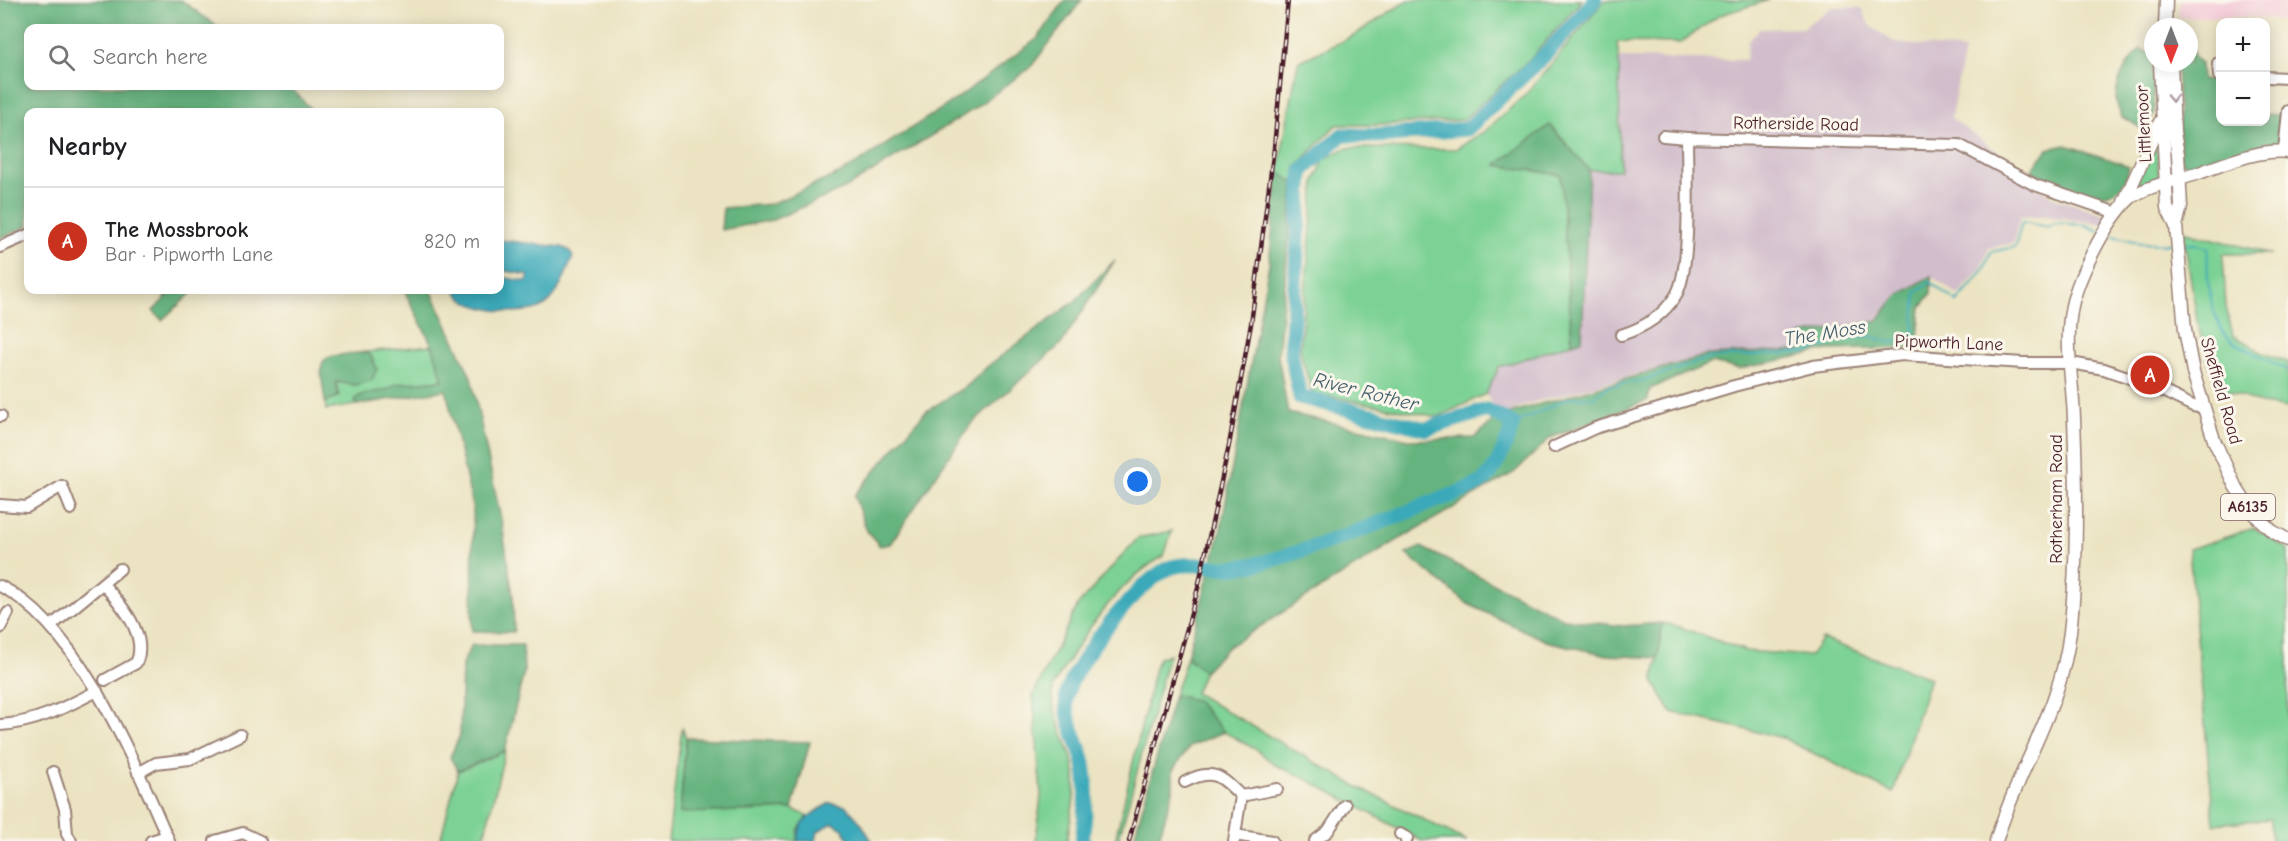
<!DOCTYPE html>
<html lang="en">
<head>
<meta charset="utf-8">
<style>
	:root { --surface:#fff; --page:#f6f6f6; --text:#202124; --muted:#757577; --line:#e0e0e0; --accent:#c8321e }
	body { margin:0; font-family:"Comic Neue",sans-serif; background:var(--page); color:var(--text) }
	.controls { position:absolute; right:18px; top:18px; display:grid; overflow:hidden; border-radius:12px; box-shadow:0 3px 15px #0003 }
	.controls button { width:54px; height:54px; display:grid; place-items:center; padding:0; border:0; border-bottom:2px solid var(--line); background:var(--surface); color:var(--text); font:30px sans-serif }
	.compass { position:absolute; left:2144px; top:18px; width:54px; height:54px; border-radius:50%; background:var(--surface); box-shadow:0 3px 15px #0003; rotate:180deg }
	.you { position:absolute; left:1138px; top:482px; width:21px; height:21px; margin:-15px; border:4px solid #fff; border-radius:50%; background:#1a73e8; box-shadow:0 0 0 9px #1a73e833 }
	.badge { display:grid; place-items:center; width:39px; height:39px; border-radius:50%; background:var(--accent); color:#fff; font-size:20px; font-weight:700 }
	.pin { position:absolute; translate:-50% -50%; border:3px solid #fff; box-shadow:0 2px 6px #0006 }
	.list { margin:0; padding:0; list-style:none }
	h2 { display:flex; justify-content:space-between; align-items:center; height:78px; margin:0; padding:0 24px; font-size:26px }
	h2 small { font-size:20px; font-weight:400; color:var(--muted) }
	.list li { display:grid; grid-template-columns:39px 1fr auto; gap:18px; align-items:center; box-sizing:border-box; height:108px; padding:0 24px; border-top:2px solid var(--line) }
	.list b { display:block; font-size:22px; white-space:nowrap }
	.list p { margin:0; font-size:20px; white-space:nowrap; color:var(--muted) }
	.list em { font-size:20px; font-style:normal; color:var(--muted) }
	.icon { flex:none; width:33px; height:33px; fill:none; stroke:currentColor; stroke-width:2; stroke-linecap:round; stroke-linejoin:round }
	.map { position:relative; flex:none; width:2288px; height:841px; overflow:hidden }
	.search { position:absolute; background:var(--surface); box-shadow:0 3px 15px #0003; left:24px; top:24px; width:480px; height:66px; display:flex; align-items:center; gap:15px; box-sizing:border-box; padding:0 21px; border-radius:12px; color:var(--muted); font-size:22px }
	.panel { position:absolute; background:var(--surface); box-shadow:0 3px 15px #0003; left:24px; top:108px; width:480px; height:186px; border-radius:12px }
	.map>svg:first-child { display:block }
	.built { fill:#f5cfda }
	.industrial { fill:#d1bdcb }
	.green { fill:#7cd194; stroke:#637860; stroke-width:1.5 }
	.forest { fill:#65b37e; stroke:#586954; stroke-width:1.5 }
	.water { fill:#3ba9b9; stroke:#426472; stroke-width:1.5 }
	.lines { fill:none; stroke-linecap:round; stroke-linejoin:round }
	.stream { stroke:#3ba9b9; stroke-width:2 }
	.river { stroke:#3ba9b9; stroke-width:15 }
	.minor-casing { stroke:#9a8176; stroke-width:14 }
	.major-casing { stroke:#9a8176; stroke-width:15 }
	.minor { stroke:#fff; stroke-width:10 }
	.major { stroke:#fff; stroke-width:12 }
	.rail-casing { stroke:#4a1f2b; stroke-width:4.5 }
	.rail { stroke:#fbf7ec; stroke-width:2; stroke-dasharray:7; stroke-linecap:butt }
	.oneway { stroke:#ae9aa0 }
	.labels { text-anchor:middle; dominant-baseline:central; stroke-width:6; stroke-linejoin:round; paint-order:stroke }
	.shield { fill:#fbf7ec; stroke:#7f6065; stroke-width:1.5 }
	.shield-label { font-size:16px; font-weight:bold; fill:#4a1f2b }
	.street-label { font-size:18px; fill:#4a1f2b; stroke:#fbf7ec }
	.water-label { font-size:20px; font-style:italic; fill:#435d6b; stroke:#fbf7ec }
</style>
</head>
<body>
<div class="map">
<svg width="2288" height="841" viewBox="0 0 2288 841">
	<rect width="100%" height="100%" fill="#fbf7ec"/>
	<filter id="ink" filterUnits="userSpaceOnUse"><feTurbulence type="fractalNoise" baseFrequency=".0167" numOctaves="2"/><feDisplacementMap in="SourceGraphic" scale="12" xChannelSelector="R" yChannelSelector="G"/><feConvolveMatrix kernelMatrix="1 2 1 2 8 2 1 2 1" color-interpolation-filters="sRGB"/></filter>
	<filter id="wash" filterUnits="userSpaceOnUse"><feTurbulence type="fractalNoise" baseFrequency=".008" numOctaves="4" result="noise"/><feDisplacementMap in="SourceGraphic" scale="24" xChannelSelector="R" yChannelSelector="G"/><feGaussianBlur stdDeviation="1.35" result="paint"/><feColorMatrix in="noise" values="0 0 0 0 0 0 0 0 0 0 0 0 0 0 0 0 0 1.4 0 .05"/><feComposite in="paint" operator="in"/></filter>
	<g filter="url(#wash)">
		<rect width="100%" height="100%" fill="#ebe3c1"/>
		<!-- built -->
		<polygon class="built" points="2180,0 2288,0 2288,21 2252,17 2178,17"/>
		<!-- industrial -->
		<polygon class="industrial" points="1832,7 1862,8 1869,25 1895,43 1964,50 1951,118 2021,169 2031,184 2057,199 2108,215 2104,224 2046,216 2020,217 2013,243 1989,248 1981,268 1958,295 1931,276 1897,296 1877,322 1801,335 1800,350 1708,355 1527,404 1499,416 1486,394 1499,367 1582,340 1589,170 1620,170 1619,58 1746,60 1748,41 1760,29 1803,28"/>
		<!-- green -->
		<g class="green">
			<polygon points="1408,0 1582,0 1533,56 1463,120 1378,125 1336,125 1296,167 1294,183 1278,172 1298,62 1353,36"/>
			<polygon points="1605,0 1769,0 1720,15 1680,43 1617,42 1619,58 1620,170 1589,170 1550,125 1497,165 1561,175 1572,343 1499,367 1486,394 1438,417 1312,393 1300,350 1315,181 1324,159 1346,148 1456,149 1485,131 1525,95"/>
			<polygon points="2156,139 2159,177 2134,188"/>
			<polygon points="2183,231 2271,254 2223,254 2226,307 2233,335 2263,353 2288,362 2288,408 2261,404 2216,386 2198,326"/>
			<path d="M 432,345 L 443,380 L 396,384 C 385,395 366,389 355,399 L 357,405 L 326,410 L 325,402 L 339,396 L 336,382 L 356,385 L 371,356 L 366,352 Z"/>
			<polygon points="2254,528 2288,549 2288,841 2271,841 2270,819 2214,824 2189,549"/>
			<path d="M 1172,531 L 1164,556 C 1122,578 1088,627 1064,668 C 1061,674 1054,681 1053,688 C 1049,713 1072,747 1075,772 C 1077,794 1070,819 1067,841 L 1036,841 L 1041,795 L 1033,695 L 1078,605 L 1138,538 Z"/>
			<polygon points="1662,623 1677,626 1746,651 1810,656 1822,639 1930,678 1893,793 1783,738 1671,712 1653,681 1658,658"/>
			<polygon points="1169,654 1118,841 1115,841 1155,667 1159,658"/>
			<polygon points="1187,657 1204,671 1195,693 1356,786 1467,841 1422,841 1306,779 1275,765 1257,750 1224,732 1196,701 1174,695"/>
			<polygon points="682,727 686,738 680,813 792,809 808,816 798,830 797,841 668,841"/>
			<polygon points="505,751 483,841 440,841 458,771"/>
		</g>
		<!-- forest -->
		<g class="forest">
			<polygon points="0,0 181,0 219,28 28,28 28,86 289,86 314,112 28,112 28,226 0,238"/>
			<polygon points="1065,0 1082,0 1030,68 968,113 846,188 773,220 721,230 723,208 771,204 845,171 955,100 1038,38"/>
			<path d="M 2189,38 L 2194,57 L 2201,63 L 2202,79 L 2217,81 L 2220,92 L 2220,122 L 2266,122 L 2266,114 L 2284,116 L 2281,142 C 2265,144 2248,147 2233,153 C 2216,159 2201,172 2182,162 L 2180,159 L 2177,63 L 2189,63 Z"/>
			<path d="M 2141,49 L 2152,55 L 2154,112 L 2146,131 L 2122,117 C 2120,112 2116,104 2116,99 C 2116,80 2128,60 2141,49 Z"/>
			<polygon points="1550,125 1589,170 1582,340 1572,343 1561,175 1496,165"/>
			<path d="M 2066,145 L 2129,166 C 2122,220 2059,186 2031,171 L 2048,149 Z"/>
			<polygon points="1278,172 1294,183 1278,355 1288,413 1413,440 1474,438 1499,416 1708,355 1800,350 1801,335 1877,321 1897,296 1931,276 1931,294 1921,307 1917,348 1827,350 1740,369 1711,363 1650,389 1648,400 1550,438 1515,472 1393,543 1229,646 1204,671 1187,657 1221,528 1269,264"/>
			<polygon points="1115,260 1062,343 971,424 890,544 880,546 867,531 854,496 925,412 968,385 988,366 1075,301"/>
			<polygon points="173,290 195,290 162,320 153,311"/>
			<path d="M 404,290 L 431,290 L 471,377 L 502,524 L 513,596 L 514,632 L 472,631 L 473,508 L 446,390 L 357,405 L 355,399 C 366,389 385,395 396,384 L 443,380 L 432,345 Z"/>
			<path d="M 366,352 L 371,356 L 377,369 L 372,380 L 356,385 L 336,382 L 339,396 L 325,402 C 318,352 316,358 366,352 Z"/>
			<polygon points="1421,547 1564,619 1623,626 1662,623 1658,658 1607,655 1546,641 1468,604 1406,554"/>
			<polygon points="472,645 523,645 524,672 505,751 458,771 450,757 460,735 462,664"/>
			<polygon points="1174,695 1196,700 1224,732 1190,746 1173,770 1173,791 1158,841 1133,841"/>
			<polygon points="686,738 810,742 792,809 680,813"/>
		</g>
		<!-- water -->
		<g class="water">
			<path d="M 500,240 L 562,247 L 569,250 L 573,257 C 567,271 560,291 549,302 C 533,318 482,312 464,300 C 460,298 458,293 455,290 L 500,290 L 500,277 L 526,281 L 528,279 L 528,275 L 500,270 Z"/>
			<path d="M 830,803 L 846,806 L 861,823 L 872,841 L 850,841 L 843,829 L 833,823 L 818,831 L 816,841 L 797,841 C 799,819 813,813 830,803 Z"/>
		</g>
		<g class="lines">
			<!-- stream -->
			<g class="stream">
				<polyline points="2107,234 2141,243 2172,244"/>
				<path d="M 2181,244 L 2194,244 L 2208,248 C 2206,273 2209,310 2223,332 C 2230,344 2274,363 2288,370"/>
				<polyline points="1513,424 1569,398 1594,397 1609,386 1641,381 1710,358 1806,352 1844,340 1870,336 1889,342 1913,341 1916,292 1930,282 1957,302 1983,271 1991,252 2015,247 2022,222 2047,227 2055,223 2086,225 2099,231"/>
			</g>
			<!-- river -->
			<path class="river" d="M 1082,841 C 1085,815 1089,790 1084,764 C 1080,744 1062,713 1067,694 C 1074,662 1141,577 1172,567 C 1192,561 1215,569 1236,567 C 1264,564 1293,554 1319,545 C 1357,532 1393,518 1430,503 C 1446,497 1466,492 1481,482 C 1497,472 1507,441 1513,424 L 1487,410 L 1426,429 L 1300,397 L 1291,352 L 1302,171 L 1342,135 L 1378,136 L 1467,129 L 1545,55 L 1595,0"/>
		</g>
	</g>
	<g filter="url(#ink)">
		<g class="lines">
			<defs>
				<g id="minor">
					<polyline points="2218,63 2219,76"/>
					<polyline points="2266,77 2288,78"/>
					<polyline points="1663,136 1687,138"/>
					<polyline points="2284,152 2288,111"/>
					<polyline points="0,247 28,235"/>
					<path d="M 1621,335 C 1643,328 1664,315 1676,295 C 1692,269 1687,173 1687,138 L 1959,145 L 2035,185 L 2117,213"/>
					<polyline points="0,416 1,416"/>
					<polyline points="1554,447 1595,428 1734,386 1813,366 1903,355 2023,363 2071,363 2104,369 2148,384 2193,406 2204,408"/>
					<polyline points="0,505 27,507 62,486 71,509"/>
					<path d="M 103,584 C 121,604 149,636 136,663 L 105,680"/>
					<path d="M 0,586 C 78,624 135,764 169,841"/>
					<polyline points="51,626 120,569"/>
					<polyline points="0,628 8,613"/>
					<path d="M 0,725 C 35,723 66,707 97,691"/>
					<polyline points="53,772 65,809 67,834 71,841"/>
					<polyline points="138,773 156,763 190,759 240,735"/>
					<path d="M 1185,782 C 1212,767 1221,776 1241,796"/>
					<polyline points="1241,796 1277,789"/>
					<polyline points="1400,834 1407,838 1406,841"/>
					<polyline points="1235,835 1272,841"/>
					<polyline points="151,841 167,836"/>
					<polyline points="215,841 243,833 260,841"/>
					<polyline points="1234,841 1241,796"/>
					<polyline points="1315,841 1328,831 1345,805"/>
				</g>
				<g id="major">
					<polyline points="2165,27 2166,0"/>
					<polyline points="2160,63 2167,208 2176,226"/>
					<polyline points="2171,63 2174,133 2178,154 2181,206 2176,226 2185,330 2193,372 2214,440 2235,486 2251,511 2272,531 2288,540"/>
					<polyline points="2124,202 2160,122"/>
					<path d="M 1996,841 C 2018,768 2061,710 2070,632 C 2078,563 2077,490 2074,419 C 2073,384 2065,346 2071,311 C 2076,280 2106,221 2129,199 C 2142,187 2178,180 2196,174 C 2225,164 2257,149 2288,152"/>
				</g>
			</defs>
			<!-- minor casing -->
			<use href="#minor" class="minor-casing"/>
			<!-- major casing -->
			<use href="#major" class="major-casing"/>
			<!-- minor -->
			<use href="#minor" class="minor"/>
			<!-- major -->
			<use href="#major" class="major"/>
			<defs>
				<polyline id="rail" points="1129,841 1198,588 1229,445 1251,324 1274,148 1288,0"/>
			</defs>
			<!-- rail casing -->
			<use href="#rail" class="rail-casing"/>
			<!-- rail -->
			<use href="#rail" class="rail"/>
		</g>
		<!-- one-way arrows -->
		<defs><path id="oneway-chevron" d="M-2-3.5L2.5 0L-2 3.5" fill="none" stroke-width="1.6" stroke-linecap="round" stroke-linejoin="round" transform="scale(1.5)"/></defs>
		<use class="oneway" href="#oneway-chevron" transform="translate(2172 98) rotate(88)"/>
	</g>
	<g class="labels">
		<!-- shield labels -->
		<rect class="shield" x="2221" y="494" width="54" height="26" rx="4.5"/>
		<g class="shield-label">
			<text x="2248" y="507">A6135</text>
		</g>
		<!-- street labels -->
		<g class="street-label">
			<text transform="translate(1796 124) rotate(1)">Rotherside Road</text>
			<text transform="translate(2144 124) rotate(-93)">Littlemoor</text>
			<text transform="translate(1949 343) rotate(2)">Pipworth Lane</text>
			<text transform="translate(2221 391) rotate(74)">Sheffield Road</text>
			<text transform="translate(2056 499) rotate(-90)">Rotherham Road</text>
		</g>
		<!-- water labels -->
		<g class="water-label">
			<text transform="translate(1825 333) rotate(-9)">The Moss</text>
			<text transform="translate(1366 392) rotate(14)">River Rother</text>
		</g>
	</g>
</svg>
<div class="controls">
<button>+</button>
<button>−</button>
</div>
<svg class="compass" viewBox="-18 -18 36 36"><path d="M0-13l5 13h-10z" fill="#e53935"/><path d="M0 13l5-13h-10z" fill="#757577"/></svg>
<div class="you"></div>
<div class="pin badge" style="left:2150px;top:375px">A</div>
<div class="search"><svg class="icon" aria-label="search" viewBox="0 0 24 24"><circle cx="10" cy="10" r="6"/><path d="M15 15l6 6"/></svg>Search here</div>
<section class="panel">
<h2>Nearby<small></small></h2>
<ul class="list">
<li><span class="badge">A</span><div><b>The Mossbrook</b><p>Bar · Pipworth Lane</p></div><em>820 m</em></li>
</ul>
</section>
</div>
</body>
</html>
